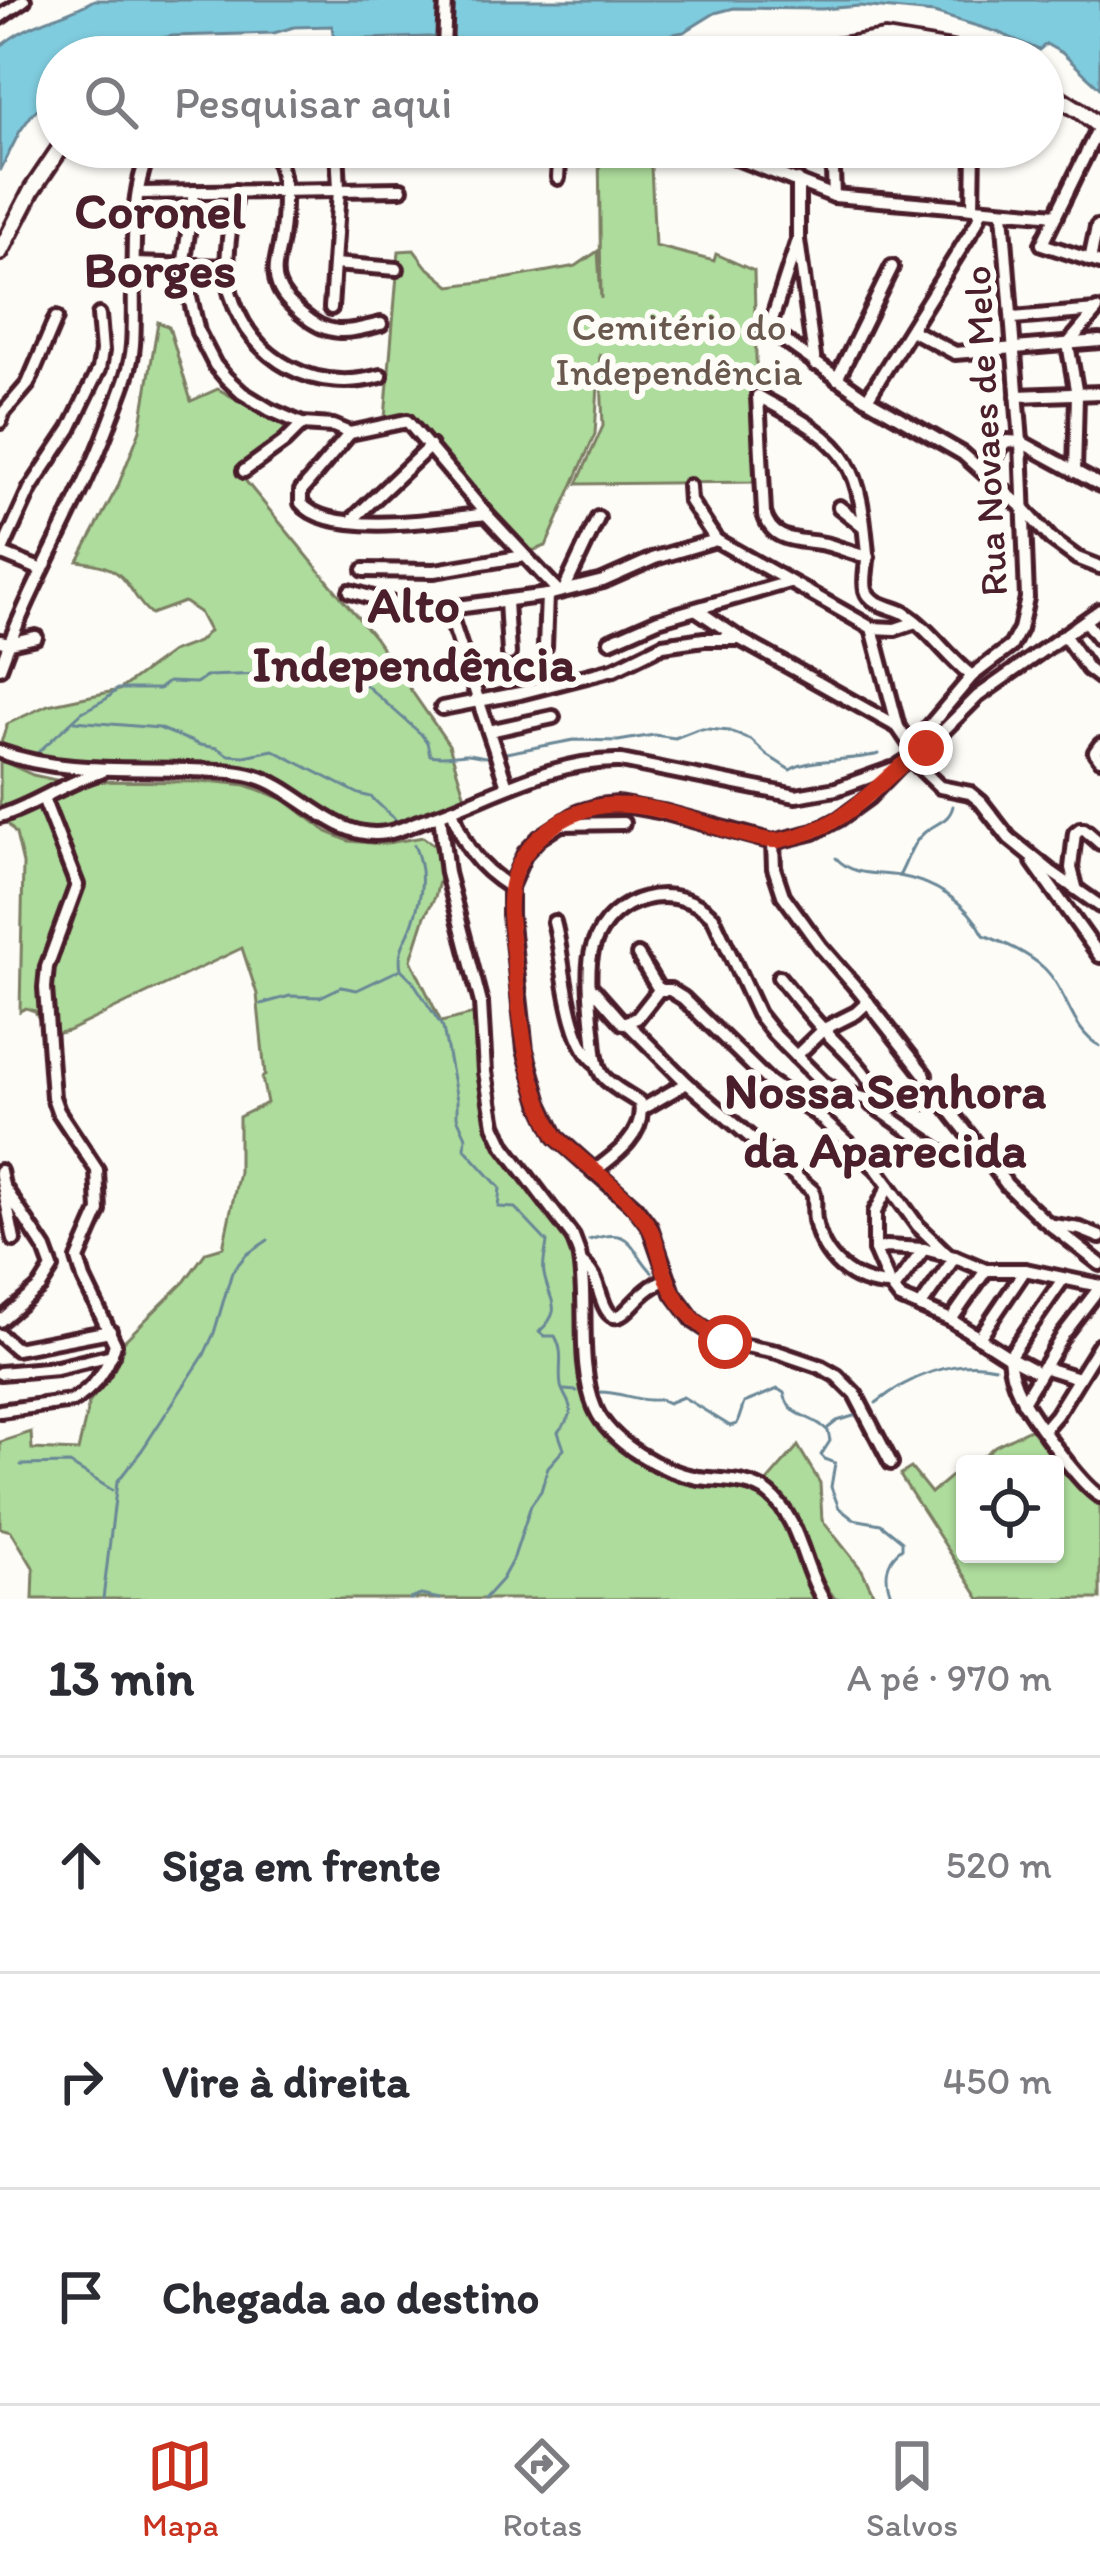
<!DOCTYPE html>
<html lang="pt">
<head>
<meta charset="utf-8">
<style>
	:root { --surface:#fff; --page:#f2f2f3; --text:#2b2b33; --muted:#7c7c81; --line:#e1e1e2; --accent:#c8321e }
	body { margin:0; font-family:Itim,sans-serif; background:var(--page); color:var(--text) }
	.controls { position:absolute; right:36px; bottom:36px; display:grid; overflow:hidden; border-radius:12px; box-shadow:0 3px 9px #0004 }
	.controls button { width:108px; height:108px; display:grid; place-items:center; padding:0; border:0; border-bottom:3px solid var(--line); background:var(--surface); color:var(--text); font:60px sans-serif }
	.stop { position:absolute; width:36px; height:36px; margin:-27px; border:9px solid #c8321e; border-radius:50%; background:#fff }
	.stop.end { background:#c8321e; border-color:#fff; box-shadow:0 3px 12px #0008 }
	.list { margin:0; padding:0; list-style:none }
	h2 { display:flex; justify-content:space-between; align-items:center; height:156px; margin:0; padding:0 48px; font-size:51px }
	h2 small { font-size:39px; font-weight:400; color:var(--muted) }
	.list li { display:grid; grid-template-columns:78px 1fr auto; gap:36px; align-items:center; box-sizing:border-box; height:216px; padding:0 48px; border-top:3px solid var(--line) }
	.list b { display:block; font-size:45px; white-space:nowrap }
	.list em { font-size:39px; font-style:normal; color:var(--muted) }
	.icon { flex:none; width:66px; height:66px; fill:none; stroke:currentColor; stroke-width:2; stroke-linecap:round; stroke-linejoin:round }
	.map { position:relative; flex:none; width:1100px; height:1599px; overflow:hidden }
	.search { position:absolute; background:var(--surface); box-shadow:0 3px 9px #0004; left:36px; right:36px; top:36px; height:132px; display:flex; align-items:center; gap:30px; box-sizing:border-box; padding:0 42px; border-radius:66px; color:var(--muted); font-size:45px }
	.sheet { height:804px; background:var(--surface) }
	nav { display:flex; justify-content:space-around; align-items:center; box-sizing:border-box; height:168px; border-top:3px solid var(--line); background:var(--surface); font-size:33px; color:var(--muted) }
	nav a { display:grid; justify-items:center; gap:6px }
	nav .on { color:var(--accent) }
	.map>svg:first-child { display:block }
	.green { fill:#addc9c; stroke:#7c7e64; stroke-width:3 }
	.water { fill:#7fccde; stroke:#6a8796; stroke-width:3 }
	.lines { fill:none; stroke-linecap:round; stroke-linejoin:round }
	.stream { stroke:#6a8796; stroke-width:3 }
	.minor-casing { stroke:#4a1f2b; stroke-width:20 }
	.major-casing { stroke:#4a1f2b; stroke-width:22 }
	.minor { stroke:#fdfcf7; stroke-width:10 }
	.major { stroke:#fdfcf7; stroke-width:14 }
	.route { stroke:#c8321e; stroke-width:15 }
	.labels { text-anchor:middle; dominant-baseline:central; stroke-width:12; stroke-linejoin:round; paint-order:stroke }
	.park-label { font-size:39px; fill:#68584d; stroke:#fdfcf7 }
	.street-label { font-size:39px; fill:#4a1f2b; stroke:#fdfcf7 }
	.district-label { font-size:51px; font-weight:bold; fill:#4a1f2b; stroke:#fdfcf7 }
</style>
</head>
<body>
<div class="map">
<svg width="1100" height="1599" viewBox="0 0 1100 1599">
	<rect width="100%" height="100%" fill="#fdfcf7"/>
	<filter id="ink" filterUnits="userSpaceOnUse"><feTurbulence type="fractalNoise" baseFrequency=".00833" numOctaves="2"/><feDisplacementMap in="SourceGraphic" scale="24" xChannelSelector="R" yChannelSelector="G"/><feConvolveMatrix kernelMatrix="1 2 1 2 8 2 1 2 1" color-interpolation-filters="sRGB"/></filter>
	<g filter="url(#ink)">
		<!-- green -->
		<g class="green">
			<polygon points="599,147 650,147 655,246 714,261 716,254 754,271 759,482 577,484 603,426 600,353 595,434 546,546 526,553 412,420 385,418 399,251 414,250 426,266 450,286 504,279 576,266 598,251 601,299"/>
			<path d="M 158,322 L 169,327 L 191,401 L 218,389 L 294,431 L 244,479 L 374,637 L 449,745 L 467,803 L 379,831 L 348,827 L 270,779 L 37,763 L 0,746 L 7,724 L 48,705 L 119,690 L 171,652 L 198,642 L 209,631 L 199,612 L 184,602 L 151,614 C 138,604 135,593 125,581 C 114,566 96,564 78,561 L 118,486 L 140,430 Z"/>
			<polygon points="0,760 33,775 60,781 217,782 246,785 283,799 327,832 349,841 382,844 423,837 434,845 442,870 435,897 425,916 411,960 441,1022 478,1013 490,1119 576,1249 583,1376 603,1429 629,1458 654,1473 681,1482 752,1493 765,1498 781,1511 821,1599 33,1599 34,1569 11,1531 0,1528 0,1442 31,1432 32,1449 78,1451 89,1403 107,1380 120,1345 185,1281 206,1252 223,1247 239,1172 239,1117 267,1103 262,1078 265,1075 257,994 242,948 68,1031 54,1034 43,1027 35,1011 26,1008 20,1011 23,864 16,834 0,814"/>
			<polygon points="1036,1426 1078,1484 1100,1500 1100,1599 980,1599 901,1477 901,1474 911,1468 931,1493 956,1472 965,1469 965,1554 1055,1554 1055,1464 974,1464 995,1446"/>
			<path d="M 798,1446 L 820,1483 L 822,1520 L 862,1570 L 876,1599 L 835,1599 C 830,1591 823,1583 818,1575 C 799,1536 805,1509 764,1485 Z"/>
		</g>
		<!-- water -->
		<path class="water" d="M 94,0 L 1100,0 L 1100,88 L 1062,53 L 1046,44 L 1039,50 L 997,32 L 934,13 L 860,6 L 822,9 L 734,8 L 715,13 L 684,32 L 669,35 L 658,43 L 625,54 L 489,49 L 464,41 L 429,37 L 334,40 L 332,26 L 294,27 L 274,33 L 173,36 L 145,41 L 108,57 L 57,57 L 57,93 L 33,113 L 20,131 L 0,171 L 0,47 C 27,22 64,18 94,0 Z"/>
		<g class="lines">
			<!-- stream -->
			<g class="stream">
				<polyline points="75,721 159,728 200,745 217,748 228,755 245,756 273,750 359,794 371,797 397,821"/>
				<path d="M 506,753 L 574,740 L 618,741 L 654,735 L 675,738 L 698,729 L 708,729 L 729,731 L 751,740 L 767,755 L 790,770 C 809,758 853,761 879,754"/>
				<path d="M 35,755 L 82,712 L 106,699 L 118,689 L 159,689 L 168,682 L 196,683 L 207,676 L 350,671 L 421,734 L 427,742 L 430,755 C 442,758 453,755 465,754 C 475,753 480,758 491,757"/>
				<path d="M 414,845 C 426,872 422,895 413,922 C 407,941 397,948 401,969 L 412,980 L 443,1028 L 457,1100 L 457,1117 L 466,1137 L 465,1149 L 500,1188 L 498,1207 L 515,1208 L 547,1242 C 546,1252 542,1264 544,1274 C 549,1302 565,1308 539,1332 L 544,1336 L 555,1336 C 565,1353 558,1367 561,1386 C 563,1395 573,1405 570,1415 C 568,1422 562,1426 558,1432 L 564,1449 L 548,1467 L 541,1491 L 531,1505 L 514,1557 L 502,1579 L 484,1599"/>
				<path d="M 836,858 C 854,877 875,872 899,876 C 935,882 968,903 984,935 C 1004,943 1028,953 1044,968 C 1067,990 1071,1031 1100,1046"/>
				<path d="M 899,876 C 908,861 910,844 925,832 C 937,822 949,822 953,806"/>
				<polyline points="261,1004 290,996 320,997 341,987 357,990 399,970"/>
				<path d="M 589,1240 C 633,1226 628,1246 652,1272"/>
				<polyline points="564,1390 577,1391"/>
				<path d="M 600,1392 C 618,1392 632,1399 649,1400 C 668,1401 651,1395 668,1403 L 683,1397 L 730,1426 L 737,1424 L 744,1403 L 778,1389 L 784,1393 C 790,1419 809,1413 827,1430"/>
				<path d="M 876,1403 C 907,1378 955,1357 995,1367"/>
				<polyline points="828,1428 837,1421 860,1414"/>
				<path d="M 828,1431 L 830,1441 L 821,1455 L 825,1459 L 835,1463 L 831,1487 L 839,1508 L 853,1519 L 881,1524 L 902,1541 L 902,1548 C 884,1561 884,1580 893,1599"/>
				<polyline points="21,1465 70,1464 112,1490"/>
				<polyline points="103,1599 117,1482 142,1450 204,1355 214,1333 232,1272 246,1255 268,1240"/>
				<polyline points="410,1599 421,1595 440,1599"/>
			</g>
			<defs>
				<g id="minor">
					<polyline points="446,0 444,48 448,57"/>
					<polyline points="0,17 24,0"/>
					<polyline points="1099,127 1042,244 1100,263"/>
					<path d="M 270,147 C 288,170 285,210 281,239 C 279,254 272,270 278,285 C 282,297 292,305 302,314 C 330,338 347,332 381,324"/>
					<polyline points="708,147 834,196 1056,215"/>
					<polyline points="832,147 834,196"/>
					<polyline points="920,147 974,153"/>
					<polyline points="558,178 560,147"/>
					<polyline points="798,180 798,240 815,364"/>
					<path d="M 235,191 C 232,223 222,264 231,295 C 252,362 315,394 381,376"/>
					<polyline points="194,192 183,267 198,332 215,365 226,378 242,393 270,410 302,424 333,426 350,433 407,421 486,514 558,591"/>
					<polyline points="139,193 401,189"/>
					<polyline points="973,208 974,147"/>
					<polyline points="798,240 770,326 771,331 867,399 963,454 1022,507 1051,539 1077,558 1100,567"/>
					<polyline points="1090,260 1097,227 1100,227"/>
					<polyline points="134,264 228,267"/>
					<polyline points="334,264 397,269"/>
					<polyline points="331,308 339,190 337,147"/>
					<polyline points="1013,318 1096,311"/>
					<polyline points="911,330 955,353 1100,341"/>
					<polyline points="1068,344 1077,395 1075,472"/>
					<polyline points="1068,344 1097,310"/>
					<polyline points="837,379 892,267"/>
					<path d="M 758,396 C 788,413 829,432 847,463 C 862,488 864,524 867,553 C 868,564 863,579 866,590 C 870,605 893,607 904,613 C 930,629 948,658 972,676"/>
					<path d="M 758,396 L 764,513 C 773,546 803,538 829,545 C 842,549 855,554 868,557"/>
					<polyline points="1017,396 1100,393"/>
					<polyline points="867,399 976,224 982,209"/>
					<polyline points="0,422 4,412 28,384 56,318"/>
					<path d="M 350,433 L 301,491 L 301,503 C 329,538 445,519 486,514"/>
					<polyline points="1021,442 1100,485"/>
					<polyline points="244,471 284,442 302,424"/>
					<polyline points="987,475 999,449 1007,441 1021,442"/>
					<polyline points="689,486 690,501 716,540 872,628 895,629 916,622"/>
					<polyline points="839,507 863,526"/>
					<polyline points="350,522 430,446"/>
					<polyline points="0,553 42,570"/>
					<polyline points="1,553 30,489 70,429 99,369 102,351 99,315"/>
					<polyline points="364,570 435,571 524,556"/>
					<polyline points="564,590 598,518"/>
					<polyline points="350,591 414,610 426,611 547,595 603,581 655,558 716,540"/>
					<polyline points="506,601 509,654"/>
					<polyline points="448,609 507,786"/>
					<polyline points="697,610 740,639 898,727"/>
					<polyline points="1085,621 1100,640"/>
					<polyline points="872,628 898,727 915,752"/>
					<polyline points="1064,635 1088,669 1100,678"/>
					<polyline points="0,641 9,643 36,637"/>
					<polyline points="610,641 658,620 789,582"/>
					<polyline points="545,647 547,595"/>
					<path d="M 0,668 C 30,584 78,508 109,424 C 118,399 131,373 133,345 C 137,299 124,179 155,147"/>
					<polyline points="442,708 520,693 614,669 663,645 704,639 740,639"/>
					<polyline points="489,731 553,717"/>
					<polyline points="1100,745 1095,752 1100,759"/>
					<polyline points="912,747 972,676 1011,646 1020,629 1027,598 1021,442 1003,212"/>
					<path d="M 0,752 C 61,774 126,768 190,770 C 211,771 234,770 254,776 C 299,788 336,842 386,833 C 398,831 410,825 421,821 C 486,800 550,759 621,761 L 796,796 L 836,789 L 892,769"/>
					<polyline points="911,759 940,787 970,793 981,802 1009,838 1050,871 1100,906"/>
					<path d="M 452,810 C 465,848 476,865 510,887"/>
					<path d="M 440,815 L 447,873 L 481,1003 L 485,1072 L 494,1125 L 504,1146 L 573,1237 L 579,1253 C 589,1302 576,1362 595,1408 C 610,1443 662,1472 698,1478 C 722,1481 750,1479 769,1494 C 801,1520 802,1566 823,1599"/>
					<path d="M 0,816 C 36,805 65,782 101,772"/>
					<polyline points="560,824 623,823"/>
					<polyline points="773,842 774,868 783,895 820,946 860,992 925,1075"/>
					<polyline points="1033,862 1100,956"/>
					<polyline points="1076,887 1071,868 1075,833 1080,829 1084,829 1100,843"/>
					<path d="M 554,922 C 564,956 566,1042 597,1063"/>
					<polyline points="638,955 659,990"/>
					<path d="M 779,977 C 793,994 807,1012 822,1028 C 844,1052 869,1071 880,1102"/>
					<polyline points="593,989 623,1023 637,1018 659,990 670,990 683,998 768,1081 816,1114 876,1168 918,1226 948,1255"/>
					<polyline points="627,1023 687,1083"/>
					<polyline points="796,1056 824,1029 856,1013 868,1002"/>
					<polyline points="871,1104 945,1155 984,1154 1007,1185 1043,1219 1100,1264"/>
					<path d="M 642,1109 L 687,1083 L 813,1191 C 816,1201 813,1209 815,1220 C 822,1258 851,1284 890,1285"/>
					<polyline points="0,1171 14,1240"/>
					<path d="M 593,1172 C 616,1155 646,1134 640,1103 C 628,1094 611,1087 602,1075 C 594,1063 595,1044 593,1030 C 591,1008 586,968 593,947 C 610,895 675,879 713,917 L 758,1014 L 774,1034 L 823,1083 L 836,1091 L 880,1102 L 943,1102 L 984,1154"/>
					<polyline points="889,1186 875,1212 875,1250 890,1285 900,1298 951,1320 1009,1357 1039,1373"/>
					<polyline points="1053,1225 1080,1229 1100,1237"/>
					<polyline points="875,1250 886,1247 924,1249 955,1257 986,1270 1025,1270 1100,1286"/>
					<path d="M 581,1262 C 588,1269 589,1268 594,1277 C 601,1290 605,1332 627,1310 C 642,1295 646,1289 666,1279"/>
					<polyline points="894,1289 924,1249"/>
					<polyline points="920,1307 955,1257"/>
					<polyline points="951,1320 986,1270"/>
					<polyline points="0,1321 40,1287 52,1268 45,1249 4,1187"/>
					<polyline points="0,1335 16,1349 110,1331"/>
					<polyline points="979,1338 1025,1270"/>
					<path d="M 1009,1357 C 1010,1371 1014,1383 1020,1395 C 1030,1415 1082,1487 1100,1496"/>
					<polyline points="1009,1357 1063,1279"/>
					<polyline points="1043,1367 1078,1378"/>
					<polyline points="0,1373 57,1368 112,1355"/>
					<polyline points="1023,1402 1063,1335 1100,1287"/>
					<path d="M 0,1411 L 72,1401 C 94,1389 108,1369 115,1344 L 84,1279 L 78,1259 L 99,1211 L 97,1170 L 58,1111 L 53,1097 L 45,988 L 47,967 L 77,885 L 43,798"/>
					<polyline points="1044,1429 1056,1415 1100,1344"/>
					<polyline points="891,1463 855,1394 837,1376 821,1367 777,1352 725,1342 694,1321 673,1293 650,1227 635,1207 556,1137 540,1103 525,1050 510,915 510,887 525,853 539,838 579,812 599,806 618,804 663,812 773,842 814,832 839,819 868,798 900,765 925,749 978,696 1100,610"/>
				</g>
				<g id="major">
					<polyline points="439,57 447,57"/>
					<polyline points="742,57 821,49 885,39 994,57"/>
					<polyline points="1043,88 1080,111 1100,127"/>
					<polyline points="0,252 32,190 61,147"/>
				</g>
			</defs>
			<!-- minor casing -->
			<use href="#minor" class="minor-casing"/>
			<!-- major casing -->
			<use href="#major" class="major-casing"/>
			<!-- minor -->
			<use href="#minor" class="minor"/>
			<!-- major -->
			<use href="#major" class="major"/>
		</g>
	</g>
	<g class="lines" filter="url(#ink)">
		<!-- route -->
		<path class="route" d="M 725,1342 C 699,1327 674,1304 665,1273 C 659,1255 657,1237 645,1221 C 622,1189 585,1165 556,1137 C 524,1081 520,1014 513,951 C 511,930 507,907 511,887 C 519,843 568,807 611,805 C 656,803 702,825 745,835 C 757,838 768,842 781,840 C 834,830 858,805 896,770 C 905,762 916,756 926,748"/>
	</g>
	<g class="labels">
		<!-- park labels -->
		<g class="park-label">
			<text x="679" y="326">Cemitério do<tspan x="679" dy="45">Independência</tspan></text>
		</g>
		<!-- street labels -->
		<g class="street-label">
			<text transform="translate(985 431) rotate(-93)">Rua Novaes de Melo</text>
		</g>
		<!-- district labels -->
		<g class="district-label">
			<text x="160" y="210">Coronel<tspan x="160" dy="59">Borges</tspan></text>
			<text x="414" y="604">Alto<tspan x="414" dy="59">Independência</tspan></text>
			<text x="885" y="1090">Nossa Senhora<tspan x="885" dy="59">da Aparecida</tspan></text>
		</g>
	</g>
</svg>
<div class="controls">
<button><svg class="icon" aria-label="locate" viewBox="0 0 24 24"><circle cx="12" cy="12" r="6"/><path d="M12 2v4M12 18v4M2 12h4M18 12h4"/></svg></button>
</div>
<div class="stop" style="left:725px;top:1342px"></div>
<div class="stop end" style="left:926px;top:748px"></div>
<div class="search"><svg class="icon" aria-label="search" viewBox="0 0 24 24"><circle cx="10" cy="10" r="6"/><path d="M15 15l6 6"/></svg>Pesquisar aqui</div>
</div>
<section class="sheet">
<h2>13 min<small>A pé · 970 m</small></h2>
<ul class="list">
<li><svg class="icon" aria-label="ahead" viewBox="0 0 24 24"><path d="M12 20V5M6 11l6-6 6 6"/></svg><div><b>Siga em frente</b></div><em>520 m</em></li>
<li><svg class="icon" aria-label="right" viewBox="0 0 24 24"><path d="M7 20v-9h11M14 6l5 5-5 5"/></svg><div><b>Vire à direita</b></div><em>450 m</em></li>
<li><svg class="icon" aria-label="arrive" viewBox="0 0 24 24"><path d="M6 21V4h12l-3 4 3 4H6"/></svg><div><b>Chegada ao destino</b></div></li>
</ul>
</section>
<nav>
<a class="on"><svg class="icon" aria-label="map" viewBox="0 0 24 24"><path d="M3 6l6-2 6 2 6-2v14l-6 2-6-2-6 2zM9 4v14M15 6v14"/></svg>Mapa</a>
<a><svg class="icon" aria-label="directions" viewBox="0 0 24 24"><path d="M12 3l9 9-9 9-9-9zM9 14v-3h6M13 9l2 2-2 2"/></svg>Rotas</a>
<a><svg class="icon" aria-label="saved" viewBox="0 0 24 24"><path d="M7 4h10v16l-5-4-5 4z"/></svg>Salvos</a>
</nav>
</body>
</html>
